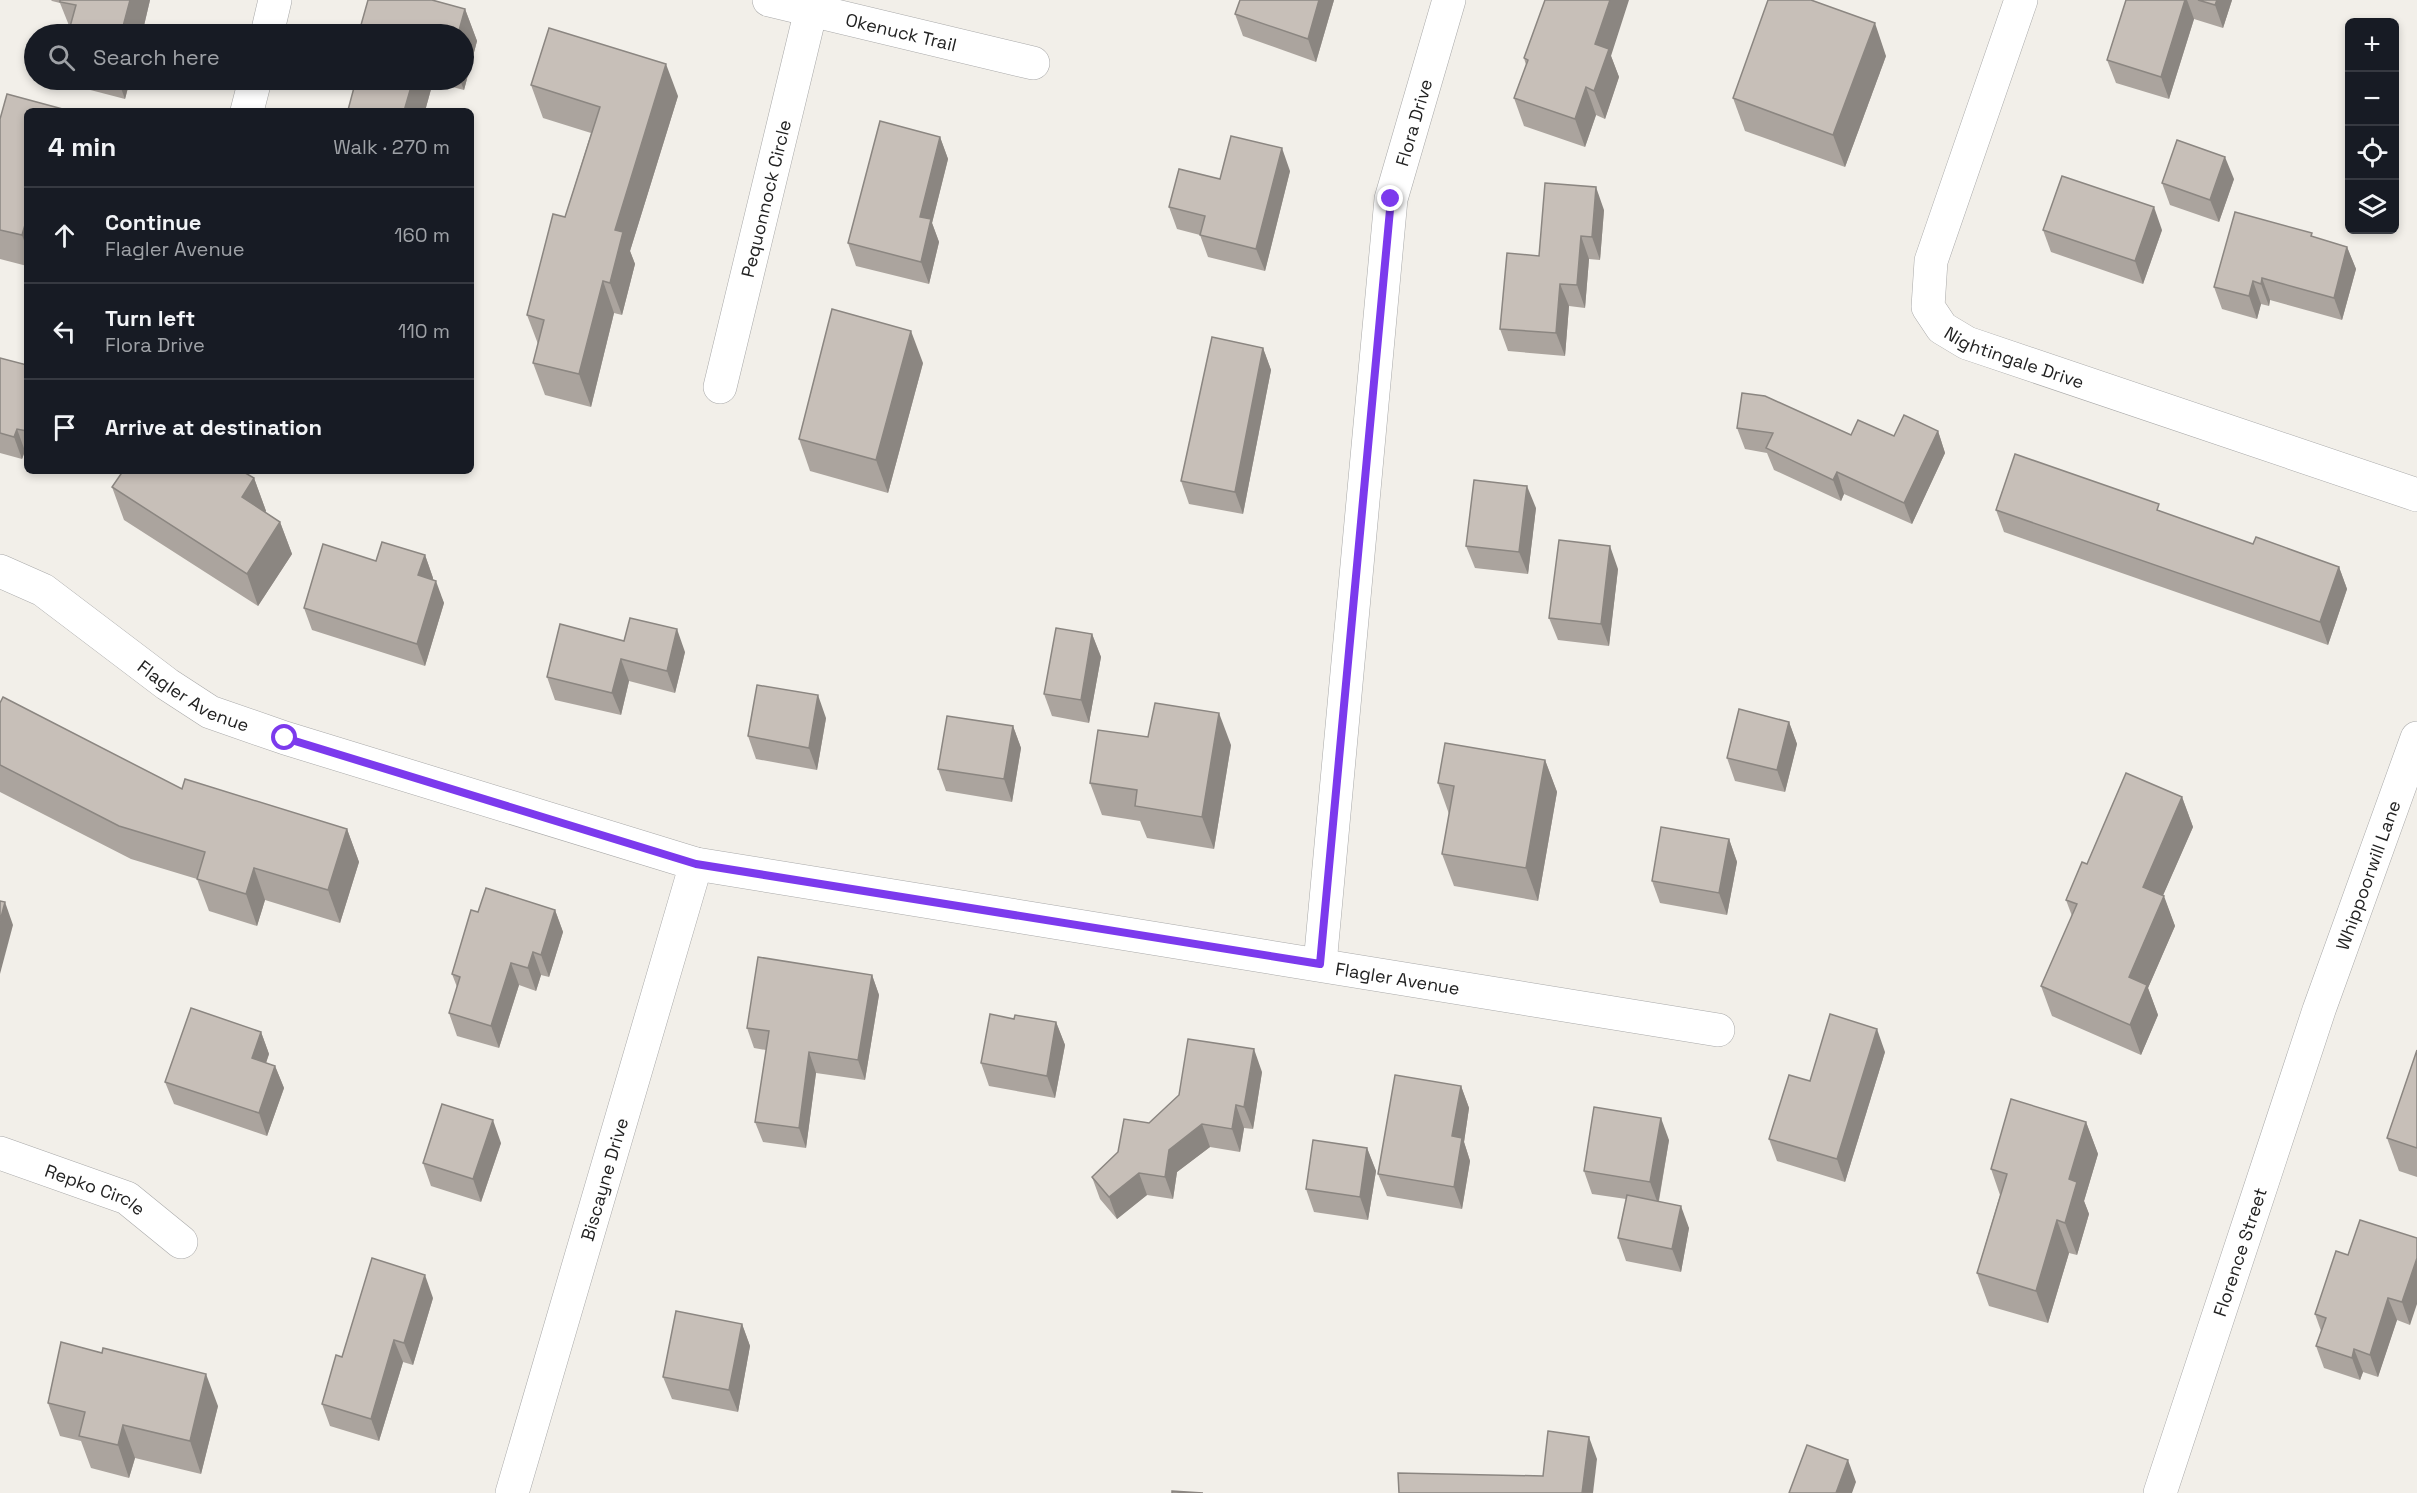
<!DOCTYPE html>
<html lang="en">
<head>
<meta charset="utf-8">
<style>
	:root { --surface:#171b24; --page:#242831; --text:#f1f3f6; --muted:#9ea1a6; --line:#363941 }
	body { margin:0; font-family:"Space Grotesk",sans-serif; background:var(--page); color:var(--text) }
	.controls { position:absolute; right:18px; top:18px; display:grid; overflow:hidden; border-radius:9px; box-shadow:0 3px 9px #0003 }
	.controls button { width:54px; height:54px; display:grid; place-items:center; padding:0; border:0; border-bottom:2px solid var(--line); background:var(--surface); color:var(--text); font:30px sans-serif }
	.stop { position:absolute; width:18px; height:18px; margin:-14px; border:4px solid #7c3aed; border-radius:50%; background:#fff }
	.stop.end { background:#7c3aed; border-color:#fff; box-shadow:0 2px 6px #0008 }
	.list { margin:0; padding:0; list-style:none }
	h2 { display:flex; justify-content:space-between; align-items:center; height:78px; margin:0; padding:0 24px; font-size:26px }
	h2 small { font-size:20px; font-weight:400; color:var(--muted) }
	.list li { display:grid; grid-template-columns:39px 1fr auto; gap:18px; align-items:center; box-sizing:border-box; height:96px; padding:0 24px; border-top:2px solid var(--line) }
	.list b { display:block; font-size:22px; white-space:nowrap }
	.list p { margin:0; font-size:20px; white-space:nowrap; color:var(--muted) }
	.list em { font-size:20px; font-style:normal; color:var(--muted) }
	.icon { flex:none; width:33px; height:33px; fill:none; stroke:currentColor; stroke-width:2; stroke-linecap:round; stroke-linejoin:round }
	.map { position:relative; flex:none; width:2417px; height:1493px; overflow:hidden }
	.search { position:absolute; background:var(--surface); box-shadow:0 3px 9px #0003; left:24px; top:24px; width:450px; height:66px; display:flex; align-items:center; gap:15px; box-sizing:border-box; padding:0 21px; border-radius:33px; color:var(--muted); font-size:22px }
	.panel { position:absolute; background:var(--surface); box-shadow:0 3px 9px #0003; left:24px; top:108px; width:450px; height:366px; border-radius:9px }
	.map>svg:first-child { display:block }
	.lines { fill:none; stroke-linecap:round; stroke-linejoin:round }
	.street-casing { stroke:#a9a9a9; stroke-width:34 }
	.street { stroke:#fff; stroke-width:33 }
	.wall { fill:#aba49e }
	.shaded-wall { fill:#8b8681 }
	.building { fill:#c7bfb8; stroke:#8b8681; stroke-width:1.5 }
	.route { stroke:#7c3aed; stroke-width:8 }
	.labels { text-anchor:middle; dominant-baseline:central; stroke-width:4.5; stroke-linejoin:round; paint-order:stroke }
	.street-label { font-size:18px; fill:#222; stroke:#fff }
</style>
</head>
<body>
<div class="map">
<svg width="2417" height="1493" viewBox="0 0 2417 1493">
	<rect width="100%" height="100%" fill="#f2efe9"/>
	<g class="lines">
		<defs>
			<g id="street">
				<path id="s1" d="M 769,0 L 1033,63"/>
				<path id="s2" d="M 2021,0 L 1931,261 L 1928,307 L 1942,328 L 1967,343 L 2417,495"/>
				<polyline points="267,34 275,0"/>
				<polyline points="247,111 255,80"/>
				<path id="s3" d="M 720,387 L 811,10"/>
				<path id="s4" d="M 0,571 L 43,590 L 167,684 L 210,712 L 285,738 L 696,864 L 1718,1030"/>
				<path id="s5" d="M 1320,964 L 1391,199 L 1449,0"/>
				<path id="s6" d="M 0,1153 L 127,1198 L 181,1242"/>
				<path id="s7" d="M 512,1493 L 696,864"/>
				<path id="s8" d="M 2160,1493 L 2319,1010 L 2417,738"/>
			</g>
		</defs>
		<!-- street casing -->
		<use href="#street" class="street-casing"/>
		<!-- street -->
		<use href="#street" class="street"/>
	</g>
	<!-- wall -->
	<g class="wall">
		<polygon points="51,0 150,0 142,34 68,34 70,28 60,3 52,1"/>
		<polygon points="368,0 432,0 465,9 477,41 464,90 433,82 425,111 348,111 356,80 464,80 464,34 360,34 359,32"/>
		<polygon points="1334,0 1316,62 1243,36 1235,14"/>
		<polygon points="2126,0 2232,0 2223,28 2194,19 2169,99 2116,83 2107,60"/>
		<polygon points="1611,56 1619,77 1605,119 1596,115 1585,147 1524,126 1514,98 1526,65 1524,58"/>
		<polygon points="1886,56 1845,167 1745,131 1733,98"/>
		<polygon points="73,80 130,80 125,99 75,86"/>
		<polygon points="531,85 678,96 630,251 635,264 622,315 614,313 591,407 545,395 533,363 538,344 527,315 565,217 591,133 543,118"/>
		<polygon points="27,111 27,266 0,259 0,119"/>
		<polygon points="940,137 948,159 932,223 939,242 929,284 856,266 848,243"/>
		<polygon points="1290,171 1265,271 1208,257 1200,235 1177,229 1169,207 1220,179"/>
		<polygon points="2234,179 2219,222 2170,205 2162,183"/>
		<polygon points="1604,210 1600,260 1589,259 1585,308 1569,306 1565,356 1508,351 1500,329 1539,256"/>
		<polygon points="2043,230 2162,230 2143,284 2051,252"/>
		<polygon points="2313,237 2347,247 2356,269 2342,320 2270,300 2269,306 2261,304 2257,319 2222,309 2214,287"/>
		<polygon points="1263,348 1271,370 1243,514 1189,504 1181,481"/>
		<polygon points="0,358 27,365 27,452 25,451 22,459 0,453"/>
		<polygon points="923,363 888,493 810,471 799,439"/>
		<polygon points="1737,428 1851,435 1894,436 1938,431 1945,453 1912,524 1844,494 1841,501 1774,470 1767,453 1745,449"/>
		<polygon points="254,478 266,511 265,512 280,522 292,554 258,606 124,520 112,487"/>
		<polygon points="1536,508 1528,574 1475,568 1466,546"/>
		<polygon points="1996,510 2253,544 2339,567 2347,589 2328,645 2004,532"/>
		<polygon points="425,555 433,578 433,579 444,603 425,666 312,630 304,608"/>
		<polygon points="1618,569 1609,646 1558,640 1549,618"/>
		<polygon points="1092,634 1101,657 1089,723 1052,716 1044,694"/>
		<polygon points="624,641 685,652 675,693 629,681 621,715 555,700 547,677"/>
		<polygon points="0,703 182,789 347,829 359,862 340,923 265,900 257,926 209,911 197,879 131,859 0,792"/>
		<polygon points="826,718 817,770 756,759 748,736"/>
		<polygon points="1789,722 1797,744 1785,792 1735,781 1727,758"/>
		<polygon points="1013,726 1021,748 1012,802 946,791 938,769"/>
		<polygon points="1148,737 1231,745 1214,849 1147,838 1140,821 1102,815 1090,783"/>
		<polygon points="1545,760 1557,792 1538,901 1454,886 1442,854 1449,814 1438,783"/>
		<polygon points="2182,797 2193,827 2163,895 2175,926 2148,988 2158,1015 2141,1055 2052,1016 2041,986 2072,916 2066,900 2087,864"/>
		<polygon points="1729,839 1737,862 1727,915 1660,903 1652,881"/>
		<polygon points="555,910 563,932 549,977 541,975 536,991 519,985 499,1048 457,1036 449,1013 457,987 452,974 478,912"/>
		<polygon points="872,975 879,995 865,1080 816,1073 806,1148 763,1142 755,1122 766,1050 754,1048 747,1028"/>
		<polygon points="1014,1019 1056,1022 1065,1045 1055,1098 989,1086 981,1063"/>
		<polygon points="261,1032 269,1054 266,1063 275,1066 284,1088 267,1136 174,1104 165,1082"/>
		<polygon points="2417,1050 2417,1177 2399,1171 2387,1138"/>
		<polygon points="1885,1052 1845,1182 1777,1161 1769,1139 1810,1081"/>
		<polygon points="1262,1072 1253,1129 1244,1128 1240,1152 1210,1147 1177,1172 1173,1199 1147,1195 1117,1219 1100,1199 1092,1177 1149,1123"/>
		<polygon points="1461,1086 1469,1108 1464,1142 1470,1161 1462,1209 1387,1196 1378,1174"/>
		<polygon points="2086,1122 2098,1154 2084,1201 2089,1214 2077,1255 2069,1253 2048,1323 1989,1306 1977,1273 2000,1195 1991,1169"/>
		<polygon points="1669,1140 1659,1201 1689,1228 1681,1272 1626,1261 1618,1238 1626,1199 1592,1194 1584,1171"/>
		<polygon points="501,1143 481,1202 431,1186 423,1163"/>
		<polygon points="1367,1148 1376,1171 1368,1220 1314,1212 1306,1189"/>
		<polygon points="2417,1238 2410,1325 2397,1320 2378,1377 2363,1372 2360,1380 2324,1368 2316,1346 2321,1331 2315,1314 2348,1255"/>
		<polygon points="433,1298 413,1365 403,1362 379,1441 330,1426 322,1404 342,1357"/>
		<polygon points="742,1324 750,1346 738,1412 672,1399 663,1377"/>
		<polygon points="48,1403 218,1406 201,1474 135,1458 129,1478 91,1468 81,1441 60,1436"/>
	</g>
	<!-- shaded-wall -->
	<g class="shaded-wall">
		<polygon points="130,0 150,0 142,34 121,34"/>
		<polygon points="1319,0 1334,0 1316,62 1308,39"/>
		<polygon points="1610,0 1629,0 1611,56 1619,77 1605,119 1594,91 1595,44"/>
		<polygon points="2185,0 2187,0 2194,19 2169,99 2161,77"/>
		<polygon points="2217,0 2232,0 2223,28 2215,5"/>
		<polygon points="465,9 477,41 464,90 460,80 464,80 464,34 458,34"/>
		<polygon points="1875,23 1886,56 1845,167 1833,135"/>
		<polygon points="666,64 678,96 630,251 635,264 622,315 610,283 615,230"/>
		<polygon points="118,80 130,80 125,99"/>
		<polygon points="413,80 432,80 433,82 425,111 404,111"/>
		<polygon points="1586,87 1596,115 1585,147 1575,119"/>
		<polygon points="940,137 948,159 932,223 939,242 929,284 921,262 920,217"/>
		<polygon points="1282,148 1290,171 1265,271 1256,249"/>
		<polygon points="2225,157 2234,179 2219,222 2210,200"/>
		<polygon points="1596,187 1604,210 1600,260 1592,237"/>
		<polygon points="2154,207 2162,230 2143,284 2135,261"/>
		<polygon points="27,218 27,249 22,235"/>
		<polygon points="1581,236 1589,259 1585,308 1577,285"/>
		<polygon points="2347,247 2356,269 2342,320 2334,298"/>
		<polygon points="2262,278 2270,300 2269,306 2261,284"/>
		<polygon points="603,281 614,313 591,407 579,374"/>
		<polygon points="2253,281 2261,304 2257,319 2249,296"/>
		<polygon points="1560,284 1569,306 1565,356 1556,333"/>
		<polygon points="911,331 923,363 888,493 876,460"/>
		<polygon points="1263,348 1271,370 1243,514 1235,492"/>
		<polygon points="17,429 25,451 22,459 14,437"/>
		<polygon points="1938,431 1945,453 1912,524 1904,503"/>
		<polygon points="1837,472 1844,494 1841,501 1833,480"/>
		<polygon points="254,478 266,511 254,530 242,497"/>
		<polygon points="1527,486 1536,508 1528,574 1519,552"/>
		<polygon points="280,522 292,554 258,606 247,574"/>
		<polygon points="1610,546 1618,569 1609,646 1601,624"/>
		<polygon points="425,555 433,578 427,597 418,575"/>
		<polygon points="2339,567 2347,589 2328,645 2320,622"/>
		<polygon points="436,581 444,603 425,666 417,644"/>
		<polygon points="677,629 685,652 675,693 667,671"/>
		<polygon points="1092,634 1101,657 1089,723 1081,700"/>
		<polygon points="621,659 629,681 621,715 612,693"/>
		<polygon points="818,695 826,718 817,770 809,748"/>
		<polygon points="1219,713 1231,745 1214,849 1202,817"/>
		<polygon points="1789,722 1797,744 1785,792 1777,770"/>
		<polygon points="1013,726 1021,748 1012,802 1004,779"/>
		<polygon points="1545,760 1557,792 1538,901 1526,868"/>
		<polygon points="2182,797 2193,827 2154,916 2143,887"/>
		<polygon points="347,829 359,862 340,923 328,890"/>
		<polygon points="1729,839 1737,862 1727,915 1719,893"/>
		<polygon points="254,868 265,900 257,926 246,894"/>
		<polygon points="2164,896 2175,926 2148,988 2158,1015 2141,1055 2130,1025 2129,977"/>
		<polygon points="5,902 13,925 0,974 0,921"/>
		<polygon points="555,910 563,932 549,977 541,955"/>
		<polygon points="533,952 541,975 536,991 528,968"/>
		<polygon points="511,963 519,985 499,1048 491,1026"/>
		<polygon points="872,975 879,995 865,1080 858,1060"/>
		<polygon points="1056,1022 1065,1045 1055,1098 1047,1076"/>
		<polygon points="1877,1029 1885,1052 1845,1182 1837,1159"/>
		<polygon points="261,1032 269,1054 260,1080 252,1058"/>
		<polygon points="1254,1049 1262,1072 1253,1129 1244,1107"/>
		<polygon points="809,1052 816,1073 806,1148 799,1128"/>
		<polygon points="275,1066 284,1088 267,1136 259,1113"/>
		<polygon points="1461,1086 1469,1108 1464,1142 1470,1161 1462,1209 1454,1187 1452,1136"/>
		<polygon points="1236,1105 1244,1128 1240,1152 1232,1129"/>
		<polygon points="1661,1118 1669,1140 1658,1204 1650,1182"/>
		<polygon points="493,1120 501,1143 481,1202 473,1179"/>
		<polygon points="2086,1122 2098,1154 2084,1201 2089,1214 2077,1255 2065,1223 2069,1179"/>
		<polygon points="1202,1124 1210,1147 1177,1172 1173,1199 1165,1177 1169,1150"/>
		<polygon points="1367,1148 1376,1171 1368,1220 1360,1197"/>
		<polygon points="1139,1173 1147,1195 1117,1219 1109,1197"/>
		<polygon points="1681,1206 1689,1228 1681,1272 1672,1249"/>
		<polygon points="2057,1220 2069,1253 2048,1323 2036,1291"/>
		<polygon points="2417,1258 2417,1304 2410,1325 2402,1302"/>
		<polygon points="425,1275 433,1298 413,1365 404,1343"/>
		<polygon points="2388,1298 2397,1320 2378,1377 2370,1355"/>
		<polygon points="742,1324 750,1346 738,1412 729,1390"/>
		<polygon points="394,1340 403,1362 379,1441 371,1419"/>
		<polygon points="2354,1349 2363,1372 2360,1380 2352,1358"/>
		<polygon points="206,1374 218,1406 201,1474 190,1441"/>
		<polygon points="123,1425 135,1458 129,1478 118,1445"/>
		<polygon points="1589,1437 1597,1459 1593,1493 1582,1493"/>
		<polygon points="1848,1460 1856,1482 1852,1493 1836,1493"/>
	</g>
	<!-- building -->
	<g class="building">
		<polygon points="60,0 130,0 121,34 68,34 76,5 60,2"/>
		<polygon points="368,0 432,0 465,9 458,34 361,34 359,32"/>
		<polygon points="1240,0 1319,0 1308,39 1235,14"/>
		<polygon points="1545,0 1610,0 1595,44 1609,49 1594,91 1586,87 1575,119 1514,98 1528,60 1524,58"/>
		<polygon points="1768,0 1811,0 1875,23 1833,135 1733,98"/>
		<polygon points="2126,0 2185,0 2161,77 2107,60"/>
		<polygon points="2198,0 2217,0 2215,5"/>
		<polygon points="549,28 666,64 615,230 623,232 610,283 603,281 579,374 533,363 544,320 527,315 553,214 565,217 600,107 531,85"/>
		<polygon points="356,80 413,80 404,111 348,110"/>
		<polygon points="7,94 70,111 27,111 27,218 22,235 0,230 0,119"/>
		<polygon points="880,121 940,137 920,217 931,219 921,262 848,243"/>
		<polygon points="1231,136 1282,148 1256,249 1200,235 1205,216 1169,207 1179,169 1220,179"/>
		<polygon points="2177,140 2225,157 2210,200 2162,183"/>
		<polygon points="2062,176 2154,207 2135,261 2043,230"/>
		<polygon points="1545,183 1596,187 1592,237 1581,236 1577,285 1560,284 1556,333 1500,329 1507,253 1539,256"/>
		<polygon points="2235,212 2312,233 2311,236 2347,247 2334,298 2262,278 2261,284 2253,281 2249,296 2214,287"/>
		<polygon points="832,309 911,331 876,460 799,439"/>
		<polygon points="1212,337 1263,348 1235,492 1181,481"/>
		<polygon points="0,358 27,365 27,431 17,429 14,437 0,433"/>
		<polygon points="1742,393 1765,396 1851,435 1858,420 1894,436 1904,415 1938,431 1904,503 1837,472 1833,480 1766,448 1773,433 1737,428"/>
		<polygon points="2015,454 2159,504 2157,510 2253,544 2256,537 2339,567 2320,622 1996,510"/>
		<polygon points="123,471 242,471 254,478 242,497 280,522 247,574 112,487"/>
		<polygon points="1474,480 1527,486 1519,552 1466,546"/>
		<polygon points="1559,540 1610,546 1601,624 1549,618"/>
		<polygon points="382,542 425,555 418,575 436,581 417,644 304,608 323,544 376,561"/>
		<polygon points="630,618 677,629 667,671 621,659 612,693 547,677 560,624 624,641"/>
		<polygon points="1056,628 1092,634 1081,700 1044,694"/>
		<polygon points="757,685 818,695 809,748 748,736"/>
		<polygon points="3,697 182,789 185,779 347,829 328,890 254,868 246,894 197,879 205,852 119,826 0,765 0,703"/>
		<polygon points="1155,703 1219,713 1202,817 1135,806 1137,790 1090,783 1098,730 1148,737"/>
		<polygon points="1739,709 1789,722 1777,770 1727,758"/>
		<polygon points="947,716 1013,726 1004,779 938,769"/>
		<polygon points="1445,743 1545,760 1526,868 1442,854 1454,786 1438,783"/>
		<polygon points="2126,773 2182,797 2143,887 2164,896 2129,977 2147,985 2130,1025 2041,986 2077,904 2066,900 2082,862 2087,864"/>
		<polygon points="1661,827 1729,839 1719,893 1652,881"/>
		<polygon points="486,888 555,910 541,955 533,952 528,968 511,963 491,1026 449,1013 460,977 452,974 471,910 478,912"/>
		<polygon points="0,901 5,902 0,921"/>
		<polygon points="758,957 872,975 858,1060 809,1052 799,1128 755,1122 769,1031 747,1028"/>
		<polygon points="191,1008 261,1032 252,1058 275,1066 259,1113 165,1082"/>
		<polygon points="990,1014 1014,1019 1015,1015 1056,1022 1047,1076 981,1063"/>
		<polygon points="1830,1014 1877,1029 1837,1159 1769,1139 1789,1075 1810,1081"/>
		<polygon points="1188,1039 1254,1049 1244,1107 1236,1105 1232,1129 1202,1124 1169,1150 1165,1177 1139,1173 1109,1197 1092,1177 1118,1152 1124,1119 1149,1123 1179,1095"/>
		<polygon points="2417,1050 2417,1148 2387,1138"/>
		<polygon points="1395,1075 1461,1086 1452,1136 1462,1138 1454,1187 1378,1174"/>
		<polygon points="2011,1099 2086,1122 2069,1179 2077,1182 2065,1223 2057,1220 2036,1291 1977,1273 2007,1174 1991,1169"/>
		<polygon points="442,1104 493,1120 473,1179 423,1163"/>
		<polygon points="1594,1107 1661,1118 1650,1182 1584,1171"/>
		<polygon points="1313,1140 1367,1148 1360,1197 1306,1189"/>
		<polygon points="1627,1195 1681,1206 1672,1249 1618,1238"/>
		<polygon points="2360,1220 2417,1238 2417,1258 2402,1302 2388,1298 2370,1355 2354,1349 2352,1358 2316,1346 2326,1318 2315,1314 2336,1251 2348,1255"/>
		<polygon points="372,1258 425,1275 404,1343 394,1340 371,1419 322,1404 336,1355 342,1357"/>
		<polygon points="676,1311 742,1324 729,1390 663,1377"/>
		<polygon points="61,1342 102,1353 103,1348 206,1374 190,1441 123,1425 118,1445 79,1436 85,1412 48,1403"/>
		<polygon points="1548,1431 1589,1437 1582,1493 1399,1493 1398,1473 1543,1476"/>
		<polygon points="1807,1445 1848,1460 1836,1493 1789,1493"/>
		<polygon points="1172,1491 1203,1493 1172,1493"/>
	</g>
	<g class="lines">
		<!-- route -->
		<polyline class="route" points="285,738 696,864 1320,964 1391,199"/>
	</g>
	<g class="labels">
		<!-- street labels -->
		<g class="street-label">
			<text stroke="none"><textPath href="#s1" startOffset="136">Okenuck Trail</textPath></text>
			<text stroke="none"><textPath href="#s5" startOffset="848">Flora Drive</textPath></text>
			<text stroke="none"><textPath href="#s3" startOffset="194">Pequonnock Circle</textPath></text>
			<text stroke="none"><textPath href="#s2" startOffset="426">Nightingale Drive</textPath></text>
			<text stroke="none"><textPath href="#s4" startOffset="232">Flagler Avenue</textPath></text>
			<text stroke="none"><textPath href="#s8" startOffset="652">Whippoorwill Lane</textPath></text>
			<text stroke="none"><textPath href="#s4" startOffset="1474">Flagler Avenue</textPath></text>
			<text stroke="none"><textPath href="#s7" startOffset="327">Biscayne Drive</textPath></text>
			<text stroke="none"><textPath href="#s6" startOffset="102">Repko Circle</textPath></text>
			<text stroke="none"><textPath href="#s8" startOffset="254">Florence Street</textPath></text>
		</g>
	</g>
</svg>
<div class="controls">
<button>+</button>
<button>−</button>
<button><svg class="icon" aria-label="locate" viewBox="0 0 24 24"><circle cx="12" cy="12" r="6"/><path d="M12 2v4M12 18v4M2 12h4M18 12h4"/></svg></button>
<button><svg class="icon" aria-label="layers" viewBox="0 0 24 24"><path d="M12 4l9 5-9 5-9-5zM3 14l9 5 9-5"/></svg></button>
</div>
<div class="stop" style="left:285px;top:738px"></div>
<div class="stop end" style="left:1391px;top:199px"></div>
<div class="search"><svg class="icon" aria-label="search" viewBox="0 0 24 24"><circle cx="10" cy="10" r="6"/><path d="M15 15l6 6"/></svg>Search here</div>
<section class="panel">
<h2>4 min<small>Walk · 270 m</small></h2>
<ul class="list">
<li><svg class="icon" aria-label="ahead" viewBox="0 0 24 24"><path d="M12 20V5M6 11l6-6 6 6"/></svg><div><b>Continue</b><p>Flagler Avenue</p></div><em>160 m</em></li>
<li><svg class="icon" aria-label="left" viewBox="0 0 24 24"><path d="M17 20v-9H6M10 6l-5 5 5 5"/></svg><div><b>Turn left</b><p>Flora Drive</p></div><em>110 m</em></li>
<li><svg class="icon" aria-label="arrive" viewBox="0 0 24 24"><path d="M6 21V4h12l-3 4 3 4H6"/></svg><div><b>Arrive at destination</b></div></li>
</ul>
</section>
</div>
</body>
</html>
